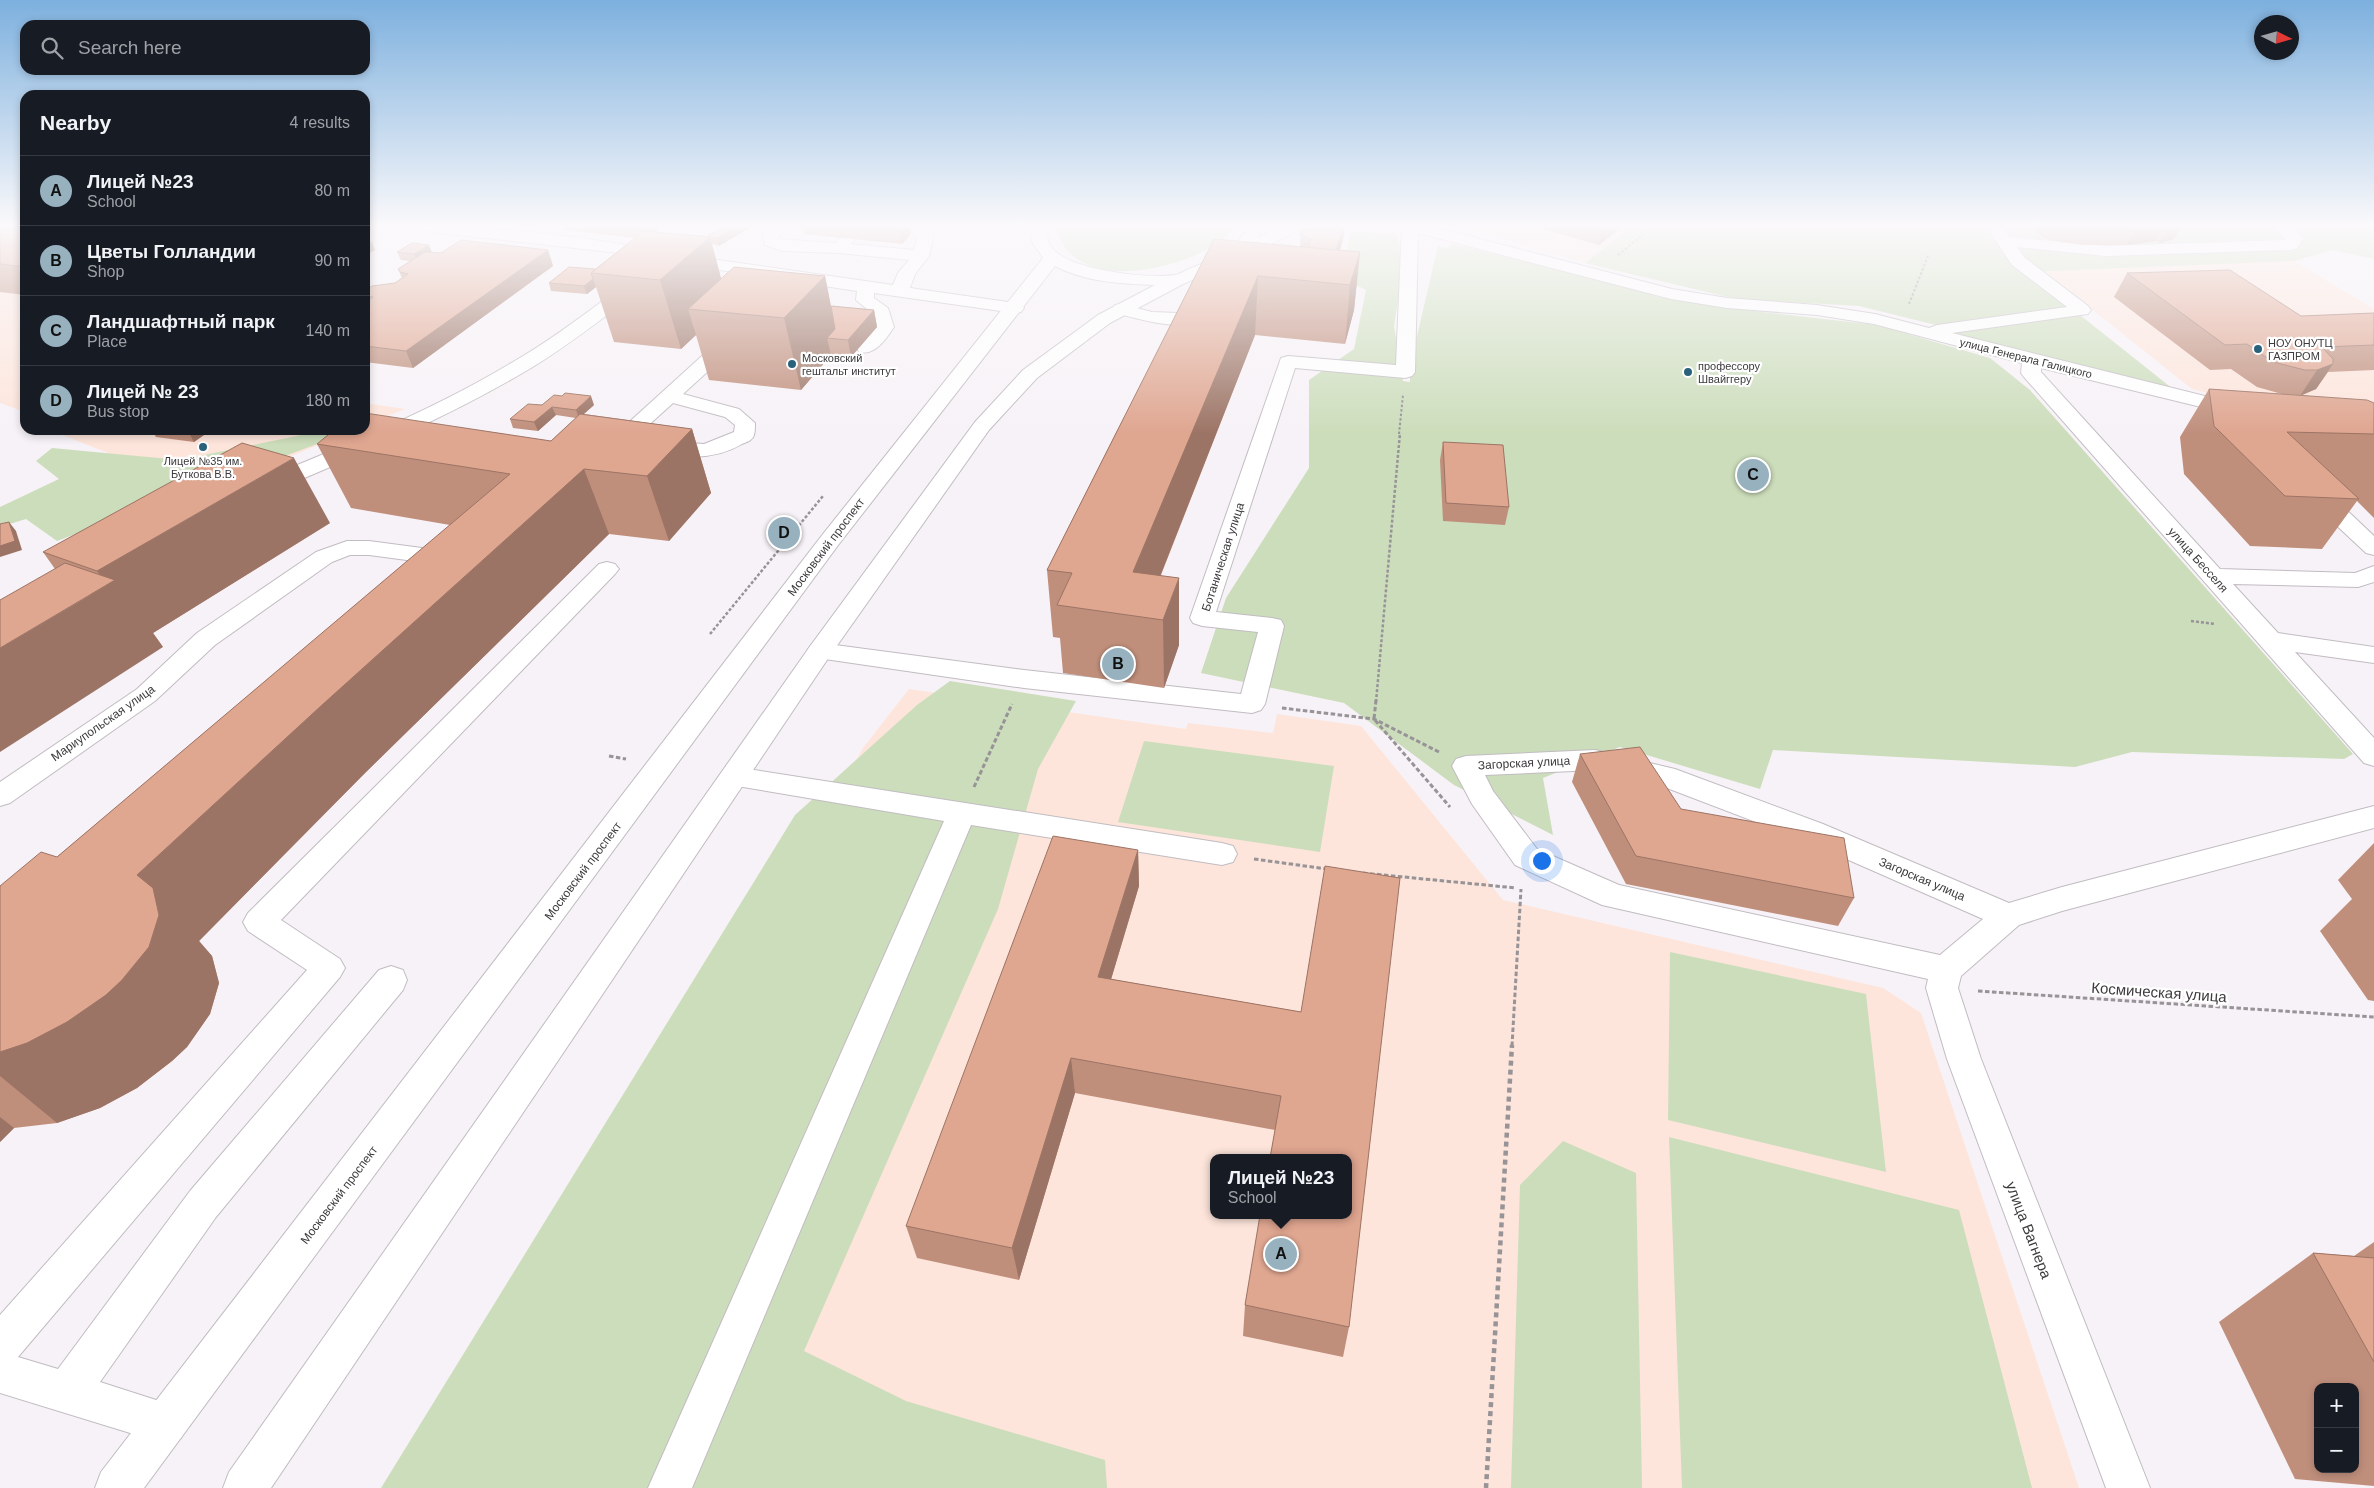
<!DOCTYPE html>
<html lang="en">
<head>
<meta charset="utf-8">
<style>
	:root { --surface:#171b24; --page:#242831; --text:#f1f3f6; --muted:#9ea1a6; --line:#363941; --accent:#97b1bf }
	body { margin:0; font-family:Helvetica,sans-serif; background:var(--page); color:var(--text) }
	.controls { position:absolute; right:15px; bottom:15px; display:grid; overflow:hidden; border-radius:10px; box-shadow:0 2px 8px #0003 }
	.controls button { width:45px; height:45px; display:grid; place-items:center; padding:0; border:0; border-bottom:1px solid var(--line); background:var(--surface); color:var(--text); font:25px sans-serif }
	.compass { position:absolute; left:2254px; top:15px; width:45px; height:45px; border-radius:50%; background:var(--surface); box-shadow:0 2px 8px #0003; rotate:95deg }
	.you { position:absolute; left:1541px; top:860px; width:18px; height:18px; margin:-12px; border:4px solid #fff; border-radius:50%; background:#1a73e8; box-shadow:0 0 0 8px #1a73e833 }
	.badge { display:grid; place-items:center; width:32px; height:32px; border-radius:50%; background:var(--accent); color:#111; font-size:16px; font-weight:700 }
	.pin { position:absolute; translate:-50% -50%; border:2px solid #fff; box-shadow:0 1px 5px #0006 }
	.popup { position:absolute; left:1210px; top:1154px; width:142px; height:65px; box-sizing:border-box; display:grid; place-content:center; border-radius:10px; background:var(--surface); filter:drop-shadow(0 1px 4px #0005); font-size:16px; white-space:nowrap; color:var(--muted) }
	.popup b { font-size:19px; color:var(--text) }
	.popup::after { content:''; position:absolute; left:50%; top:100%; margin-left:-10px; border:10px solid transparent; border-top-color:var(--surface) }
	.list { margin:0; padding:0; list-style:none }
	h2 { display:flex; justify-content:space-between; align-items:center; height:65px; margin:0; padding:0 20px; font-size:21px }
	h2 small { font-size:16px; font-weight:400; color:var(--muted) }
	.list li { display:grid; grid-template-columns:32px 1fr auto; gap:15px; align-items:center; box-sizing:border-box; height:70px; padding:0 20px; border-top:1px solid var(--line) }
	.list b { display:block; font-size:19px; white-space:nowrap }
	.list p { margin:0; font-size:16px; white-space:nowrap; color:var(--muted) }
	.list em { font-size:16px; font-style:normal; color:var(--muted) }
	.icon { flex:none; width:28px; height:28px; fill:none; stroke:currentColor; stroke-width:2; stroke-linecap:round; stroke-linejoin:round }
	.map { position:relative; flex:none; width:2374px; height:1488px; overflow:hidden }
	.search { position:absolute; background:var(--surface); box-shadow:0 2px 8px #0003; left:20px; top:20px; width:350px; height:55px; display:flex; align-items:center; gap:12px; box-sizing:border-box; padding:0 18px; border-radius:15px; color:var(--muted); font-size:19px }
	.panel { position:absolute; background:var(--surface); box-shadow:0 2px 8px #0003; left:20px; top:90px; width:350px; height:345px; border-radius:15px }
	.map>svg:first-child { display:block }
	.education { fill:#fde5db; fill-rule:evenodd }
	.green { fill:#cdb }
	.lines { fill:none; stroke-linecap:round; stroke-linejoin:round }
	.minor-casing { stroke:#c1bcc1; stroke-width:2 }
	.major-casing { stroke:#c1bcc1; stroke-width:2 }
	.path-far3 { stroke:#979397; stroke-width:2; stroke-dasharray:2.5 2; stroke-linecap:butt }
	.path-far2 { stroke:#979397; stroke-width:2.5; stroke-dasharray:3 2; stroke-linecap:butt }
	.path-far1 { stroke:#979397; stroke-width:3; stroke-dasharray:4.5 2.5; stroke-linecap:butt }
	.path { stroke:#979397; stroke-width:4.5; stroke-dasharray:5 4; stroke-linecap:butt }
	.minor { fill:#fff; fill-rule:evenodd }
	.major { fill:#fff; fill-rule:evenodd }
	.wall { fill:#c08f7c; fill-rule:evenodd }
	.shaded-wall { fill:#9c7465 }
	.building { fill:#dfa690; stroke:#9c7465 }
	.poi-dot { fill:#2a617b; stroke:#fff; stroke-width:2 }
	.labels { text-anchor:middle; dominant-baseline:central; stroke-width:4.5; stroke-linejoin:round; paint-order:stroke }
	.far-poi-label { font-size:11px; fill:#3c3a3c; stroke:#fff; text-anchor:start }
	.far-street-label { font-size:11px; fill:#3c3a3c; stroke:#fff }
	.street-label { font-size:12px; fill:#3c3a3c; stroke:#fff }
	.near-street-label { font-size:15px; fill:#3c3a3c; stroke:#fff }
</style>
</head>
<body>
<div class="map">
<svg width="2374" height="1488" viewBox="0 0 2374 1488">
	<rect width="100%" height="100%" fill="#f7f2f7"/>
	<!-- education -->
	<g class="education">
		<polygon points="0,226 25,226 25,412 0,403"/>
		<polygon points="1458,226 1532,226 1599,245 1623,226 1633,226 1585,263"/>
		<polygon points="2294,261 2374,309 2374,440 2321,423 2192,389 2044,271"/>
		<polygon points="365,403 405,409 365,425"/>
		<polygon points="58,430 354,430 277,462 161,474 55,432"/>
		<path d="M 909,689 L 1186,729 L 1188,723 L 1273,733 L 1277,714 L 1361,726 L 1503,900 L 1883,988 L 1921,1013 L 2079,1488 L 412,1488 L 799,863 L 863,748 ZM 1214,1158 L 1348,1158 L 1348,1215 L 1214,1215 Z"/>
	</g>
	<!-- green -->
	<g class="green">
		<path d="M 1056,226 L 1231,226 L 1232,231 C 1200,265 1102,291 1067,250 C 1061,243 1059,235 1056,226 Z"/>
		<polygon points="1633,226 2374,226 2374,259 2332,250 2294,261 2025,272 2069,307 1944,327 1859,306 1736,299 1585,263"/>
		<polygon points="1351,232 1395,233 1405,255 1394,326 1403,381 1410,382 1410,366 1438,246 1447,248 1452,244 1615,283 1658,297 1728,308 1877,325 1990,358 2030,390 2353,754 2344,759 2132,752 2075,767 1773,750 1760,789 1620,747 1543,778 1553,835 1454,785 1344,703 1201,673 1226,598 1309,468 1309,380 1354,349 1366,290 1341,278"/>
		<polygon points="2080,315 2178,393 1946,333"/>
		<polygon points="316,432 344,434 57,541 26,519 0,527 0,507 59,479 36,461 52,448 180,460"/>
		<polygon points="950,681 1076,701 1038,769 998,909 804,1351 906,1401 1105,1460 1107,1488 381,1488 795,815 917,705"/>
		<polygon points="1144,741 1334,766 1320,852 1118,822"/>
		<polygon points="1670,952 1866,994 1886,1172 1668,1120"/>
		<polygon points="1669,1137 1959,1210 2032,1488 1682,1488"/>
		<polygon points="1563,1141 1636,1173 1642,1488 1511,1488 1520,1185"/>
	</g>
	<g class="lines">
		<defs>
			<g id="minor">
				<path d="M 416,226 C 500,226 585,237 667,252 L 695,226 L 712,226 L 683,255 L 893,285 L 898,273 L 909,260 L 839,253 L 782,251 L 765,245 L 763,235 L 770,226 L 787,226 L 779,236 L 779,239 L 835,243 C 841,236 844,232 854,235 L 856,238 L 851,244 L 914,250 L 917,237 L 903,226 L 923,226 L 934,235 L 929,256 L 915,274 L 910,288 L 1015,303 L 1021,304 L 1024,308 L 1021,312 L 1015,313 L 874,293 L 874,298 L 888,308 L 894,327 C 886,339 875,356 859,352 L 857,348 L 876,326 L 873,314 L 856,300 L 857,291 L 674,263 L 667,266 L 661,265 L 659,260 L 619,253 L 424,231 Z"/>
				<polygon points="1402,226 1430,226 1672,289 1727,298 1817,305 1875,314 1929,328 1937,325 2067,307 2012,265 1990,232 1992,229 2004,229 2009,237 2106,246 2286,240 2275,226 2292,226 2303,239 2297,248 2291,250 2106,256 2017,247 2024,257 2088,306 2091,310 2088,314 1952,333 2245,406 2248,410 2245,414 2238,416 2041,368 2041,372 2220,569 2355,573 2374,566 2374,582 2358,587 2233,584 2278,633 2374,647 2374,663 2295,652 2374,738 2374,766 2364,763 2024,377 2021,373 2022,363 1874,324 1817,315 1727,308 1671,299 1418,233 1415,372 1412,376 1405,378 1295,368 1216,612 1272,618 1281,620 1284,626 1265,704 1261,710 1252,713 1024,688 811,657 807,651 811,645 820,643 1024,670 1241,694 1258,632 1202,626 1193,623 1190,618 1281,358 1288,356 1396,365"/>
				<path d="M 633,282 L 639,283 L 642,287 L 639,291 C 604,317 569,345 531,368 C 449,417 361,454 274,491 L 266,493 L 258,491 L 255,486 L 258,481 C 347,445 436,409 518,359 C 556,337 591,309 627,283 Z"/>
				<path d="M 1198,300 L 1204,301 L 1207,305 C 1202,311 1193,321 1186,323 C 1170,329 1132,317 1115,313 L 1112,309 L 1115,305 L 1121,304 L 1152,312 L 1178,313 L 1192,301 Z"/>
				<path d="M 732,333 L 739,335 L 741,339 L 739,343 L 683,394 L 739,409 L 755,423 C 755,426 755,432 754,435 C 753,440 747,442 742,444 C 715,460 684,459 655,451 L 652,447 L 655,443 L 662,441 L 704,444 L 734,432 L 735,425 L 725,417 L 673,403 L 619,452 L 612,454 L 605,452 L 602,448 L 605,444 L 725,335 Z"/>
				<polygon points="2328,498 2336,500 2374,536 2374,555 2366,553 2320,510 2317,505 2320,500"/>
				<polygon points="347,541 369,541 452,552 460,554 464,559 460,564 452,566 369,555 350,555 332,562 215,645 155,701 10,803 0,806 0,782 137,689 197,633 316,552"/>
				<polygon points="607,562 615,564 619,569 615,574 281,920 340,959 345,968 340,977 18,1357 58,1369 190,1191 379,970 391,966 403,970 407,980 403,990 216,1217 100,1382 181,1408 187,1423 181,1438 166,1444 0,1393 0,1315 307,970 248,931 243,922 248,913 599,564"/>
				<path d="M 1595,750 L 1675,769 L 1823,824 L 2009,903 L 2062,887 L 2374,806 L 2374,828 L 2062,911 L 2019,925 L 1961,976 L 1958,988 L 1981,1059 L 2150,1488 L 2106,1488 L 1947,1059 L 1926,988 L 1928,979 L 1602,905 L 1515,865 L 1472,804 L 1452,766 L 1456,759 L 1466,756 ZM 1595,770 L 1659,785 L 1803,840 L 1983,919 L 1940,955 L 1619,885 L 1537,849 L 1493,791 L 1485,775 Z"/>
				<polygon points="735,767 1222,843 1233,846 1237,854 1233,862 1222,865 971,825 692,1488 648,1488 944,821 725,784 721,777 725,770"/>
			</g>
			<path id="major" d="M 1031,226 L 1047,226 C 1047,236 1047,244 1055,251 C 1074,270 1147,279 1174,275 C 1179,275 1186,270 1191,268 C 1214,259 1235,252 1246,229 L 1245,226 L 1261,226 L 1258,238 L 1282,226 L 1303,226 L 1301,229 L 1234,263 L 1183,284 L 1110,323 L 1037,378 L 989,430 L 829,657 L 271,1488 L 223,1488 L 229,1472 L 811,645 L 975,422 L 1023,370 L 1098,315 L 1155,285 C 1122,284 1085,282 1055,266 L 839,544 L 144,1488 L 95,1488 L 101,1472 L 823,534 L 1043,258 L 1032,242 Z"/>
		</defs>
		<!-- minor casing -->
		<use href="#minor" class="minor-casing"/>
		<!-- major casing -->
		<use href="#major" class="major-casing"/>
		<!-- path-far3 -->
		<g class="path-far3">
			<polyline points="1618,255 1654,226"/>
			<polyline points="1909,304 1928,256"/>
			<polyline points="1399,434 1403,395"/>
		</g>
		<!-- path-far2 -->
		<g class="path-far2">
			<polyline points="2191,621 2215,624"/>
			<polyline points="710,634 823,496"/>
			<polyline points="1376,702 1400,433"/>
		</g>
		<!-- path-far1 -->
		<g class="path-far1">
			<polyline points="1376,700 1374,719 1450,807"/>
			<polyline points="1282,708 1374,719 1439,752"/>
			<polyline points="609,756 626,759"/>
			<polyline points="974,787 1012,704"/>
			<polyline points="1254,859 1327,869"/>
			<polyline points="1363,873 1516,888"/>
			<polyline points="1978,991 2374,1017"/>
			<polyline points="1512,1046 1521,889"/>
		</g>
		<!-- path -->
		<polyline class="path" points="1486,1488 1512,1045"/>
		<!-- minor -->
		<use href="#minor" class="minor"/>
		<!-- major -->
		<use href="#major" class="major"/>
	</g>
	<!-- wall -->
	<g class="wall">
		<polygon points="0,226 25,226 25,295 0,292"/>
		<polygon points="564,226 663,226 655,232 707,236 724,226 719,246 712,244 721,279 825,276 831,306 874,310 877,327 851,357 831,355 801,390 709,380 696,335 681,349 614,342 596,287 587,294 551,291 549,283 595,269 635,238 566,230"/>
		<polygon points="803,226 910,226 911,234 902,244 805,234"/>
		<polygon points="1317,226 1345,226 1343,240 1340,251 1360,252 1354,310 1345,344 1255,335 1161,575 1179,645 1164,688 1063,673 1060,638 1053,637 1047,570 1214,239 1300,247 1301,231"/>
		<polygon points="1532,226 1623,226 1599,245"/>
		<polygon points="2029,226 2184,226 2179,230 2174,239 2160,243 2156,241 2127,245 2083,245 2061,242 2046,239"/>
		<polygon points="548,250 553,266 413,368 365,362 365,290 395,283 402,278 398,269 410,261 401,260 397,252 432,252 441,253"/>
		<polygon points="2127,273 2301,316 2374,313 2374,370 2328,372 2316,389 2301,395 2374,403 2374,518 2357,501 2322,549 2250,546 2184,474 2180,437 2209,389 2282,394 2257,387 2231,369 2210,370 2114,297"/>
		<polygon points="542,405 594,405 584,414 692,429 711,493 669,541 609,534 365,773 199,941 212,956 219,983 210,1014 187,1047 172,1061 137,1088 100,1108 57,1123 14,1128 0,1142 0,886 57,857 450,525 351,508 317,444 551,441 576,418 556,415 538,431 513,428 510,419"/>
		<polygon points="152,430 211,430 194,442 156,437"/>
		<polygon points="1443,442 1509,507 1505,525 1443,521 1440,460"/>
		<polygon points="330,523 153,633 163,647 55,569 43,552"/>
		<polygon points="1580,754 1681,809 1854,898 1838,926 1626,884 1572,782"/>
		<polygon points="2374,843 2374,1001 2368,1000 2320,931 2352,899 2338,880"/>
		<polygon points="1138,850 1139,886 1111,979 1301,1012 1349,1327 1343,1357 1243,1336 1245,1305 1275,1130 1075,1093 1019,1280 917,1258 906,1226"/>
		<path d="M 2374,1242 L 2374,1486 L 2295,1479 L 2219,1322 L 2313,1253 L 2354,1256 ZM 2318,1387 L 2355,1387 L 2355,1469 L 2318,1469 Z"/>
	</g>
	<!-- shaded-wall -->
	<g class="shaded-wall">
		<polygon points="641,226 663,226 645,240"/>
		<polygon points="738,226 753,226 719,246 717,238"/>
		<polygon points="901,226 910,226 911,234 902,244 899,228"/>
		<polygon points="1344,226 1343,240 1333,270 1310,277 1309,282 1310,266"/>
		<polygon points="1603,226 1623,226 1599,245"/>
		<polygon points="2137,226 2164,226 2156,241 2127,245"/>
		<polygon points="2169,226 2184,226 2179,230 2174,239 2160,243"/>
		<polygon points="710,237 728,304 688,309 696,335 681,349 660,280"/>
		<polygon points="372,242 375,250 365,256 365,246"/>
		<polygon points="429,245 432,253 418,262 414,254"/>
		<polygon points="548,250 553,266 413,368 406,351"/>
		<polygon points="1360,252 1354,310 1345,344 1350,285"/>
		<polygon points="825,276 837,339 827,338 831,355 801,390 784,318"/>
		<polygon points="1258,276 1255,335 1144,617 1133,572"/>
		<polygon points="593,279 596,287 587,294 584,286"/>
		<polygon points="874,310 877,327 851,357 848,340"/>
		<polygon points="2333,364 2316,389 2300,396 2317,370"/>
		<polygon points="591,396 594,405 579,418 576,410"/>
		<polygon points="552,407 556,415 538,431 534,422"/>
		<polygon points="692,429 711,493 669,541 647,476"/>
		<polygon points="192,430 211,430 194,442 189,433"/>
		<polygon points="294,458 330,523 153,633 163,647 0,752 0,648 107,585 97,571"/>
		<polygon points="584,469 609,534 365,773 199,941 212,956 219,983 210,1014 187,1047 172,1061 137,1088 100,1108 57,1123 0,1076 0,1052 137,875 322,705"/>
		<polygon points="9,522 16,531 22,550 0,557 0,546"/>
		<polygon points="1179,578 1179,645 1164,688 1163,620"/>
		<polygon points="1138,850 1139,886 1101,1013 1098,977"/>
		<polygon points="1071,1058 1075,1093 1019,1280 1012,1248"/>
		<polygon points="0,1117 14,1128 0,1142"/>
	</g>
	<!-- building -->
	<g class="building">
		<polygon points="0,226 25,226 25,267 0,264"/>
		<polygon points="724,226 738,226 717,238 707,236"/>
		<polygon points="880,226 901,226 899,228"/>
		<polygon points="1317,226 1344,226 1336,250 1307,248 1308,247 1311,239 1300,235 1301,231"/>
		<polygon points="644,231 710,237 660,280 591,273"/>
		<polygon points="1214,239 1360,252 1350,285 1258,276 1133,572 1179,578 1163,620 1057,605 1072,573 1047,570"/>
		<polygon points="461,240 548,250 406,351 365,346 365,302 373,297 365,296 365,290 372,286 395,283 408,274 400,272 398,269 425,252 441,253"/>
		<polygon points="365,241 372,242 365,246"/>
		<polygon points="412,243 429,245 414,254 397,252"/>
		<polygon points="569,267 595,269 591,273 593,279 584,286 549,283"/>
		<polygon points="734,267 825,276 784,318 688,309"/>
		<polygon points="2230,270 2301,316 2374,313 2374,345 2322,347 2333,359 2333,364 2317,370 2305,370 2273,362 2247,344 2225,345 2127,273"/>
		<polygon points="831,306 874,310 848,340 827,338 835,329"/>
		<polygon points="2209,389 2367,400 2374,403 2374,434 2287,432 2359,499 2285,496 2214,426"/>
		<polygon points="565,393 591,396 576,410 552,407 534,422 510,419 528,404 542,405 554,395 562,396"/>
		<polygon points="365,413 551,441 580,414 692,429 647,476 584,469 322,705 137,875 153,888 159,915 149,947 122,980 106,995 67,1022 27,1043 0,1052 0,886 41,852 57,857 510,474 317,444 334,430 365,430"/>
		<polygon points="168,430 192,430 189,433"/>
		<polygon points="1443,442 1503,445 1509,507 1446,503"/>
		<polygon points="242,443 294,458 97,571 43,552"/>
		<polygon points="9,522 15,541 0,546 0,524"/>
		<polygon points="65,563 115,580 0,648 0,600"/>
		<polygon points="1640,747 1681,809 1844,838 1854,898 1636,856 1580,754"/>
		<polygon points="1053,836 1138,850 1098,977 1301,1012 1325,866 1400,878 1349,1327 1245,1305 1260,1215 1348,1215 1348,1158 1270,1158 1281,1096 1071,1058 1012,1248 906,1226"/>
		<polygon points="2313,1253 2374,1258 2374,1362"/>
	</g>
	<!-- sky -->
	<linearGradient id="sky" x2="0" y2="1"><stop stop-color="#7db0de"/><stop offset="0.52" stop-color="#fbf9fb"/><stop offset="1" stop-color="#fbf9fb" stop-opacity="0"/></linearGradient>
	<rect width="2374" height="434" fill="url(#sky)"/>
	<!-- markers -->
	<g class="poi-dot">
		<circle cx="2258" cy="349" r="5"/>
		<circle cx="792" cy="364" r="5"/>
		<circle cx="1688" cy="372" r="5"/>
		<circle cx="203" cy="447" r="5"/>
	</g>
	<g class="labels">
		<!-- far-poi labels -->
		<g class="far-poi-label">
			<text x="2268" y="343">НОУ ОНУТЦ<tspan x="2268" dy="13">ГАЗПРОМ</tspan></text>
			<text x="802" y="358">Московский<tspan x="802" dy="13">гештальт институт</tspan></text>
			<text x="1698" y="366">профессору<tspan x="1698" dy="13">Швайггеру</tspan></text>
			<text x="203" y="461" text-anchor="middle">Лицей №35 им.<tspan x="203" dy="13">Буткова В.В.</tspan></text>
		</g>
		<!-- far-street labels -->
		<g class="far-street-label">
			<text transform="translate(2026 358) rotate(14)">улица Генерала Галицкого</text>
		</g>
		<!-- street labels -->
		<g class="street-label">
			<text transform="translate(826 547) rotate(-53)">Московский проспект</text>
			<text transform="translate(1223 557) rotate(-72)">Ботаническая улица</text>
			<text transform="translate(2198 560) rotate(48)">улица Бесселя</text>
			<text transform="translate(103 723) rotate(-35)">Мариупольская улица</text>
			<text transform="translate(1524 763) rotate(-3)">Загорская улица</text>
			<text transform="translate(583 871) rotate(-53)">Московский проспект</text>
			<text transform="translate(1922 879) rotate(23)">Загорская улица</text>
			<text transform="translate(339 1195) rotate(-53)">Московский проспект</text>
		</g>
		<!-- near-street labels -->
		<g class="near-street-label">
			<text transform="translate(2159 992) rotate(4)">Космическая улица</text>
			<text transform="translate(2029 1230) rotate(69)">улица Вагнера</text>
		</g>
	</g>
</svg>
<div class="controls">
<button>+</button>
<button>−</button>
</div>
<svg class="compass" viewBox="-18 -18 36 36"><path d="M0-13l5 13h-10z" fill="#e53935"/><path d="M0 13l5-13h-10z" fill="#9ea1a6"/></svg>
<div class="you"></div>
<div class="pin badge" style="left:1281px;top:1254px">A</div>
<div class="popup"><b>Лицей №23</b>School</div>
<div class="pin badge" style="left:1118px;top:664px">B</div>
<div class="pin badge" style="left:1753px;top:475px">C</div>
<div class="pin badge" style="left:784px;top:533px">D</div>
<div class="search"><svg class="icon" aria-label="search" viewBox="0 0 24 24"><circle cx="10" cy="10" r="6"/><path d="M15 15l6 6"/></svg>Search here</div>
<section class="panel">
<h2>Nearby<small>4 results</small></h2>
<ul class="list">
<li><span class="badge">A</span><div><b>Лицей №23</b><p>School</p></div><em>80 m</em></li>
<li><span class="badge">B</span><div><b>Цветы Голландии</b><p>Shop</p></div><em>90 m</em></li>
<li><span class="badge">C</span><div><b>Ландшафтный парк</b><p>Place</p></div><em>140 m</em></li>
<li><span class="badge">D</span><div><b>Лицей № 23</b><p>Bus stop</p></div><em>180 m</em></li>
</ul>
</section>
</div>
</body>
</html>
